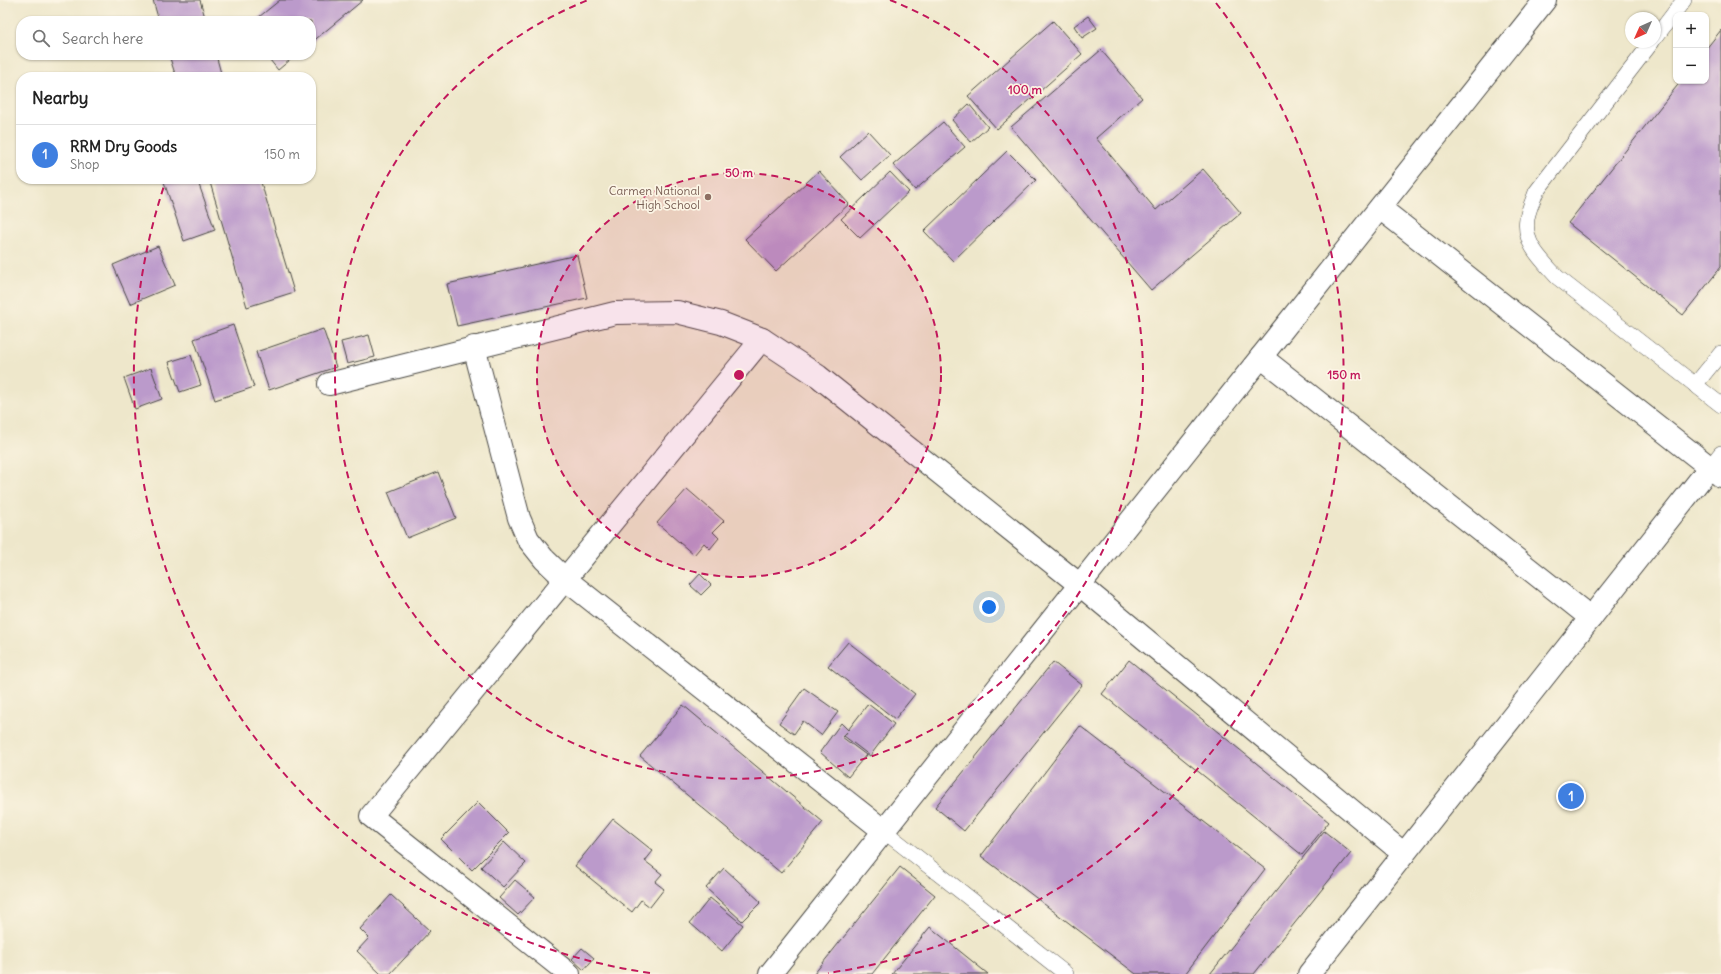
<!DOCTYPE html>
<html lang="en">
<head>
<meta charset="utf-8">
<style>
	:root { --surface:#fff; --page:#f6f6f6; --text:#222; --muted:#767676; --line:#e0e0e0; --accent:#b5179e }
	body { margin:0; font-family:Delius,sans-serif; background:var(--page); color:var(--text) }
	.controls { position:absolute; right:12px; top:12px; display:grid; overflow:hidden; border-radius:8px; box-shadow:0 1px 3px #0004 }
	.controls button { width:36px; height:36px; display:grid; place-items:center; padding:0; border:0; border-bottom:1px solid var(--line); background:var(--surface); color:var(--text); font:20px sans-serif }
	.compass { position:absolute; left:1625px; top:12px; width:36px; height:36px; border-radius:50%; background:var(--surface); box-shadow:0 1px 3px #0004; rotate:225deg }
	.you { position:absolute; left:989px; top:607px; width:14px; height:14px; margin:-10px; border:3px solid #fff; border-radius:50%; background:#1a73e8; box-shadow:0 0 0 6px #1a73e833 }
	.badge { display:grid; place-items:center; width:26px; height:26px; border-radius:50%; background:var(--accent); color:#fff; font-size:13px; font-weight:700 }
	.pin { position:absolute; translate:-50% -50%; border:2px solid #fff; box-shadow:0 1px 4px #0006 }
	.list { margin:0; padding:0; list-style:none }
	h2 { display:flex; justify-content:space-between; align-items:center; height:52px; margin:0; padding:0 16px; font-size:17px }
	h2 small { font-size:13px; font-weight:400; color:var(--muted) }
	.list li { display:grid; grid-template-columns:26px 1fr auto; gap:12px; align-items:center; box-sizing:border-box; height:60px; padding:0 16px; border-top:1px solid var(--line) }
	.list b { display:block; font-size:15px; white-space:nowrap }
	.list p { margin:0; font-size:13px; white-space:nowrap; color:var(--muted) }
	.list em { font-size:13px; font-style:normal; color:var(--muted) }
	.icon { flex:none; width:22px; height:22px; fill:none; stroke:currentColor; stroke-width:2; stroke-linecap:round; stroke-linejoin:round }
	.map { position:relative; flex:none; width:1721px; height:974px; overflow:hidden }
	.search { position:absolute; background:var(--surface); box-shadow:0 1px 3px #0004; left:16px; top:16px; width:300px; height:44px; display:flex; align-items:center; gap:10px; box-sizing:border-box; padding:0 14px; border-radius:16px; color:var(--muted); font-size:15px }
	.panel { position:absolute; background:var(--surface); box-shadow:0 1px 3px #0004; left:16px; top:72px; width:300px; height:112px; border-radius:16px }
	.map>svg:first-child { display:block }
	.building { fill:#bb9acb }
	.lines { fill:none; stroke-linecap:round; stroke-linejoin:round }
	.lane-casing { stroke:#484743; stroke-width:16 }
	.street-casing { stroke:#484743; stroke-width:24 }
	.lane { stroke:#fff; stroke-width:15 }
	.street { stroke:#fff; stroke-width:22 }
	.ring { fill:none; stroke:#c2185b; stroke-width:2; stroke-dasharray:7 5 }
	.education-dot { fill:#8d6e63; stroke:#fcf5e5; stroke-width:1.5 }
	.labels { text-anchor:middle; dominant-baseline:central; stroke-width:3.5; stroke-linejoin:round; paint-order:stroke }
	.education-label { font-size:12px; fill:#785e54; stroke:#fcf5e5; text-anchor:end }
	.centre { fill:#c2185b; stroke:#fcf5e5; stroke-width:2 }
	.ring-label { font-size:12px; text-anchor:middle; font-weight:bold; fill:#c2185b; stroke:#fcf5e5; stroke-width:3.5; stroke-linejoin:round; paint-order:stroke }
</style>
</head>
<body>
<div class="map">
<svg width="1721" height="974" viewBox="0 0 1721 974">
	<rect width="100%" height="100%" fill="#fcf5e5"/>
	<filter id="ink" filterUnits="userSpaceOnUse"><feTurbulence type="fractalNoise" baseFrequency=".025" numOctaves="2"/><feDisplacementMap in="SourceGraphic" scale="8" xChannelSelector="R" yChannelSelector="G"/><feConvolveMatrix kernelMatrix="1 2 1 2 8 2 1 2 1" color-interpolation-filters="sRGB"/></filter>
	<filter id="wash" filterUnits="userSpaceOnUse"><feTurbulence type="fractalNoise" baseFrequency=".012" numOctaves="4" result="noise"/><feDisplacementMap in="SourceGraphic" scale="16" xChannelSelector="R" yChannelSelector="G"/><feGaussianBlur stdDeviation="0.9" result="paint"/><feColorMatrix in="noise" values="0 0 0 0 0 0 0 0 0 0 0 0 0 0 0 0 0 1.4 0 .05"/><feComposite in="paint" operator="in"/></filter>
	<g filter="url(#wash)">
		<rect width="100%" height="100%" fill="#eee7cb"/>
		<g id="blocks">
			<!-- building -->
			<g class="building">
				<polygon points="153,0 200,0 206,21 159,21"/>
				<polygon points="280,0 363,0 311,43 311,21 254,21"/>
				<polygon points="1088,16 1097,28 1082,38 1074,26"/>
				<polygon points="1053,21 1082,54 997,129 968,96"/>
				<polygon points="1721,30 1721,267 1683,315 1568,223 1681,81 1706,81 1706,49"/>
				<polygon points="1101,50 1142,98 1096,138 1156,210 1203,169 1241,213 1151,290 1011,127"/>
				<polygon points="169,55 216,55 222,77 176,77"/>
				<polygon points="266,55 296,55 278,70"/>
				<polygon points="969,104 988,127 971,142 952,120"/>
				<polygon points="943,122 965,147 915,190 893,165"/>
				<polygon points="868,131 890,155 862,180 840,157"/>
				<polygon points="1007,151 1036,180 953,261 924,231"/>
				<polygon points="819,171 849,204 776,271 745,239"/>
				<polygon points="890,172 909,192 860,238 841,219"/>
				<polygon points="163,179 197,179 215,230 184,241"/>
				<polygon points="209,179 260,179 294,292 247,307"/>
				<polygon points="158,246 175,285 130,304 113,265"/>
				<polygon points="577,255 587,298 457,326 447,284"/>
				<polygon points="233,325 254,387 215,400 194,339"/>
				<polygon points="323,329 336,367 269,390 256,352"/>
				<polygon points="369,335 375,357 347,364 341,342"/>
				<polygon points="191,355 201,385 180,392 169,362"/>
				<polygon points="151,368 162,399 135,409 124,378"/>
				<polygon points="438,472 456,518 407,538 388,492"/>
				<polygon points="687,489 724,521 713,532 719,538 710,549 704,543 694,555 657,523"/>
				<polygon points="700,574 711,585 701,595 690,585"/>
				<polygon points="848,642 915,694 895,719 828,666"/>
				<polygon points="1129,660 1329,822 1302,855 1102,694"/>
				<polygon points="1053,662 1082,685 964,831 935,807"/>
				<polygon points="804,688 838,712 821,735 803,721 794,734 779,723"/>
				<polygon points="868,704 894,724 870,756 844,736 847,732 842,737 866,755 848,777 820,752 841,723 848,730"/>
				<polygon points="683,705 823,822 781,873 640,756"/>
				<polygon points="1080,726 1265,869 1185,974 1136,974 981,856"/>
				<polygon points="478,802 509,833 472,870 441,839"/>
				<polygon points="613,819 653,851 645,861 662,874 655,882 664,889 650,907 641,900 632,912 575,866"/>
				<polygon points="1324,831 1351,853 1254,974 1210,974"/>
				<polygon points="504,842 526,863 503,887 481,867"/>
				<polygon points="900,867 935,895 872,974 814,974"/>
				<polygon points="724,868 761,902 742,921 706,888"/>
				<polygon points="515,880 535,897 518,915 499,898"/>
				<polygon points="391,895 430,931 390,974 381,974 357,951 369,938 360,929"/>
				<polygon points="710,898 743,925 722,951 690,923"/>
				<polygon points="930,927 988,974 892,974"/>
				<polygon points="582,948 594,958 584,970 572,959"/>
			</g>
		</g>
	</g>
	<g filter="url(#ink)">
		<use href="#blocks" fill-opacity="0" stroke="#484743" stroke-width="1"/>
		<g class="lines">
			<defs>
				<g id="lane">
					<polyline points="1655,38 1684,0"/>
					<path d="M 1652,42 L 1536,192 C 1533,201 1528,210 1527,219 C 1523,244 1542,260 1557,277 L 1721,405"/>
					<polyline points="1695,385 1721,353"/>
					<polyline points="1710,467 1721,453"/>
					<polyline points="884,831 1066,974"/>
				</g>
				<g id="street">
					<polyline points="1380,208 1721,476"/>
					<polyline points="474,347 519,518 528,539 544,559 565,579 884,831"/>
					<polyline points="1261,357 1591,618"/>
					<polyline points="329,384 615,313 677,312 721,323 762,339 818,376 1080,585 1404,854"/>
					<polyline points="569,974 371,816 762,339"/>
					<polyline points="770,974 1545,0"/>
					<polyline points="1309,974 1710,467"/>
				</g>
			</defs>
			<!-- lane casing -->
			<use href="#lane" class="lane-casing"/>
			<!-- street casing -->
			<use href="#street" class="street-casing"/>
			<!-- lane -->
			<use href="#lane" class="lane"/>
			<!-- street -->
			<use href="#street" class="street"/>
		</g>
	</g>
	<!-- distance rings -->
	<circle cx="739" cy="375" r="202" fill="#c2185b" fill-opacity=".12"/>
	<g class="ring">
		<circle cx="739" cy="375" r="202"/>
		<path d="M890 0A404 404 0 1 1 588 0"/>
		<path d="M650 973A605 605 0 0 1 165 183M1216 3A605 605 0 0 1 828 973"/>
	</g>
	<!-- markers -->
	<circle class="education-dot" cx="708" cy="197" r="4"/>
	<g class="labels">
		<!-- education labels -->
		<g class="education-label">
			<text x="700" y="190">Carmen National<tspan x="700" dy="14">High School</tspan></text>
		</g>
	</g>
	<circle cx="739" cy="375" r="6" class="centre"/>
	<g class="ring-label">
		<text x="1025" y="94">100 m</text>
		<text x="739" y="177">50 m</text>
		<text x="1344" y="379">150 m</text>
	</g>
</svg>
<div class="controls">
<button>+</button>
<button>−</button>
</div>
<svg class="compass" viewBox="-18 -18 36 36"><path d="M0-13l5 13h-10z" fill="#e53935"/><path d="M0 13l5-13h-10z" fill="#767676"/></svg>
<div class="you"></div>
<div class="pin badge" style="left:1571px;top:796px;background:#3f7fe0">1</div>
<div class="search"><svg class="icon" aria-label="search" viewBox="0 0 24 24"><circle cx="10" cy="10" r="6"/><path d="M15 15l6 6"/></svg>Search here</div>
<section class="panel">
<h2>Nearby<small></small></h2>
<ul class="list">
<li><span class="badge" style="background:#3f7fe0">1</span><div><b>RRM Dry Goods</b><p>Shop</p></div><em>150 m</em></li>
</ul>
</section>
</div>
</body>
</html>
